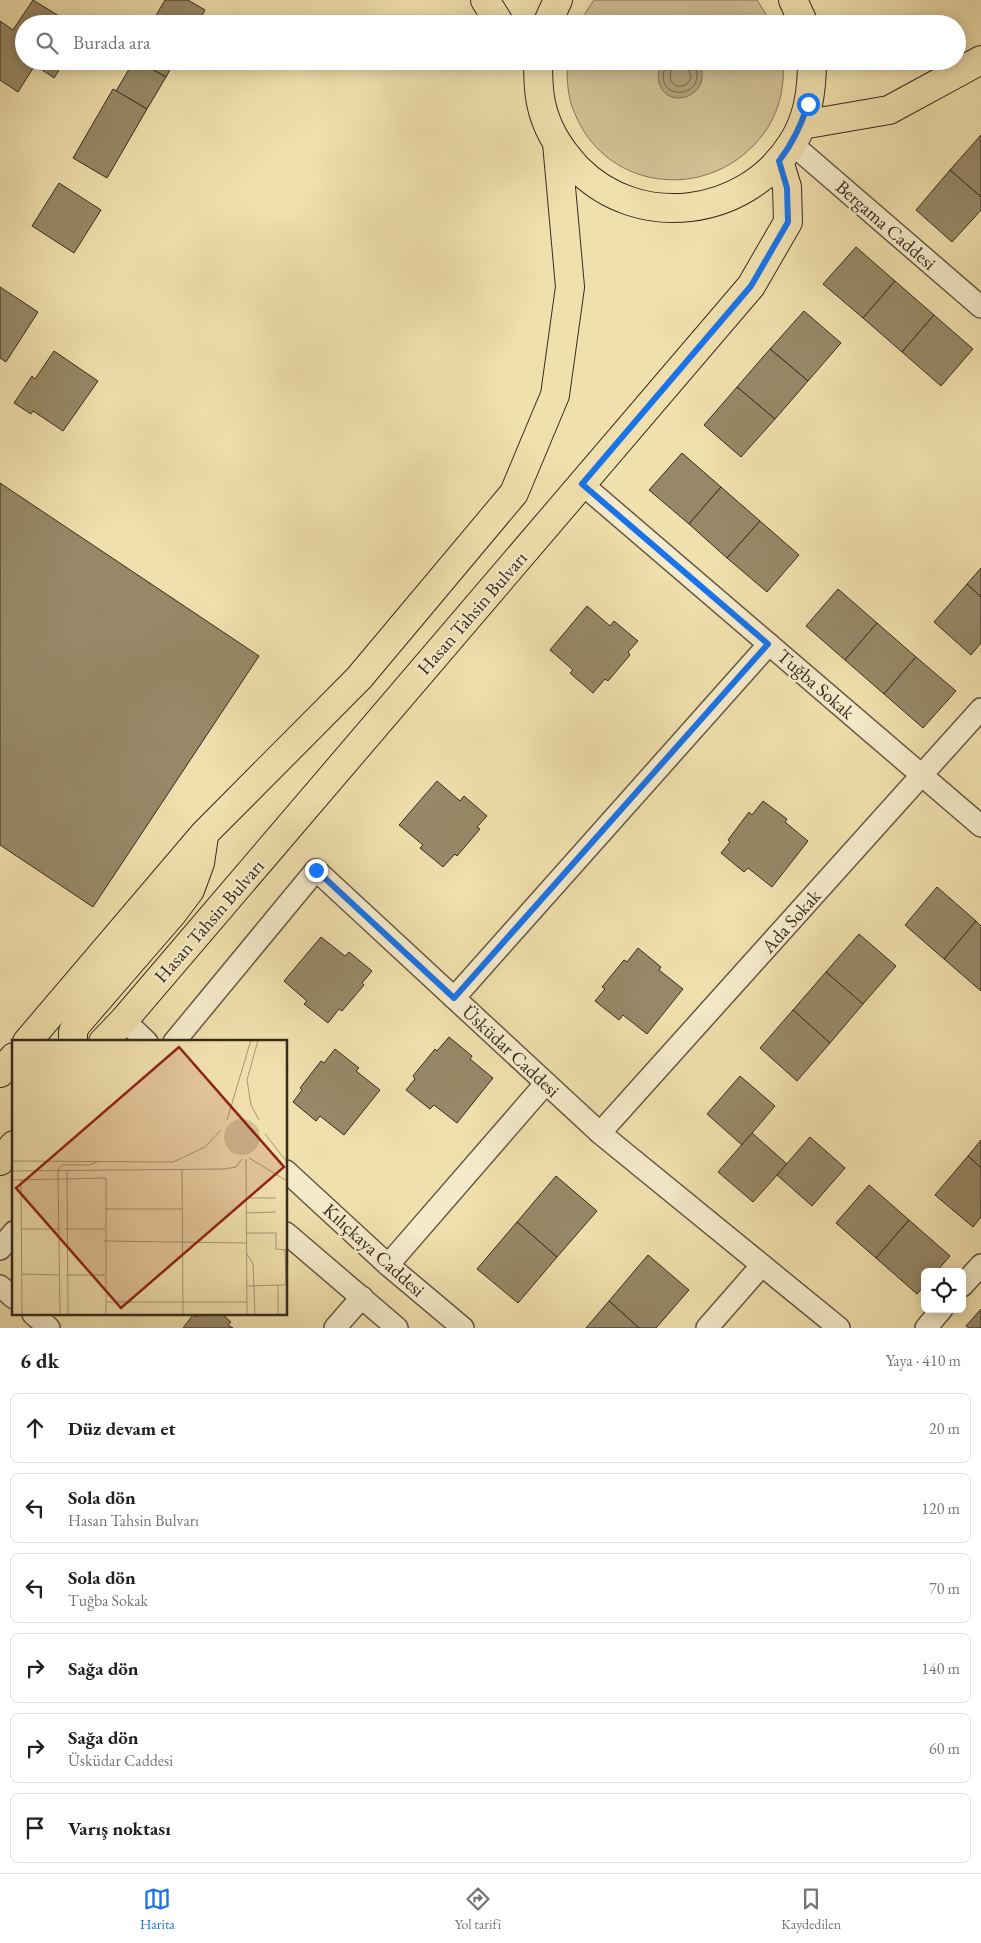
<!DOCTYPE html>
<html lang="tr">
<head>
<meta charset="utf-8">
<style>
	:root { --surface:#fff; --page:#f2f2f2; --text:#202124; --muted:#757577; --line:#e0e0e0; --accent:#1a73e8 }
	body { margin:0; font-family:"EB Garamond",serif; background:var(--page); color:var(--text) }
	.controls { position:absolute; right:15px; bottom:15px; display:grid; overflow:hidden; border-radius:8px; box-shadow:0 2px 12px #0003 }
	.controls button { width:45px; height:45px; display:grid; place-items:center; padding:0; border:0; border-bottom:1px solid var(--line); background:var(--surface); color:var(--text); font:25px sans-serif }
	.stop { position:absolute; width:15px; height:15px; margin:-11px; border:4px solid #1a73e8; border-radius:50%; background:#fff }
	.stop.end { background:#1a73e8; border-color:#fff; box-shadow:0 1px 5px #0008 }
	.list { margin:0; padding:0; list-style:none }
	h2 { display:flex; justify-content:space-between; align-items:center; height:65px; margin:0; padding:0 20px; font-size:21px }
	h2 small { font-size:16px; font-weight:400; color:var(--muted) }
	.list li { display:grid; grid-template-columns:32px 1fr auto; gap:15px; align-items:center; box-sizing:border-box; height:70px; margin:0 10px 10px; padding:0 10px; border:1px solid var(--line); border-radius:8px }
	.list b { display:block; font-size:19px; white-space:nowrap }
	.list p { margin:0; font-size:16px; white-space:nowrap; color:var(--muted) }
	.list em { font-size:16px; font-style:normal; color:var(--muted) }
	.icon { flex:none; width:28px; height:28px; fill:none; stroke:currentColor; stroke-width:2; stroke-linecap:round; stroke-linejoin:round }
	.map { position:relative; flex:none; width:981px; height:1328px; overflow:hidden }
	.search { position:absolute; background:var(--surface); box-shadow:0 2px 12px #0003; left:15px; right:15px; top:15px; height:55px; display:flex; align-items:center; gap:12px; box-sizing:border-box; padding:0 18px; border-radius:28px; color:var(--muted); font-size:19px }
	.sheet { height:545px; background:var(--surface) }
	nav { display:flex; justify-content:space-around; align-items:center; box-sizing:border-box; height:70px; border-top:1px solid var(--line); background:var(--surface); font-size:14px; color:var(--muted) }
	nav a { display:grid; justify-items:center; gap:2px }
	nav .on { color:var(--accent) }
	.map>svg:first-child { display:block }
	.green { fill:#d1c195; stroke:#84765a }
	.water { fill:#b1a27c; stroke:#807256 }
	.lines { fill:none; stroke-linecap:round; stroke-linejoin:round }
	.shore { stroke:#74664d; stroke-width:1 }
	.building { fill:#978968; stroke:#372b1e }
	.minor-casing { stroke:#655842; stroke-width:24 }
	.major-casing { stroke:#372b1e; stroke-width:30 }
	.minor { stroke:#f5ebca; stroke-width:21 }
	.major { stroke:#f0e0ad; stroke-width:28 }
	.route { stroke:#1a73e8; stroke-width:6 }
	.labels { text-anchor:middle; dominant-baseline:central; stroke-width:4.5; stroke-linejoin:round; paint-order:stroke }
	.street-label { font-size:19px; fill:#372b1e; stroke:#f5ebca }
	.inset-road { fill:none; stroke:#a69874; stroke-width:1 }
	.view { fill:#8f2418; fill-opacity:0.15; stroke:#8f2418; stroke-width:2.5 }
	.inset-edge { fill:none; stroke:#372b1e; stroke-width:2.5 }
</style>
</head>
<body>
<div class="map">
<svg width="981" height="1328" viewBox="0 0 981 1328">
	<rect width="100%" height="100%" fill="#f0e0ad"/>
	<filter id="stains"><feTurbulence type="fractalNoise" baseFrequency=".004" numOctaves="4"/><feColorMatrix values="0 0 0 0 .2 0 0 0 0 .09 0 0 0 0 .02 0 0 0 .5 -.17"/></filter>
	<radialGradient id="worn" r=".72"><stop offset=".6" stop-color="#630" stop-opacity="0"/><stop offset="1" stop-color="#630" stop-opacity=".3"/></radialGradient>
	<!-- green -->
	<g class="green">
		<polygon points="594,0 757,0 772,24 578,24"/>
		<path d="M 567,61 L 783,61 C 785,86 779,113 764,133 C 714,202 608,194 575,114 C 567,97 567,79 567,61 Z"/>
	</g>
	<!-- water -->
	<path class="water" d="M 663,61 L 697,61 C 718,92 669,114 659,83 C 657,75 659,68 663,61 Z"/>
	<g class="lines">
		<!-- shore -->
		<g class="shore">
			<path d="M 667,61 C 666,67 663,71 663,77 C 664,98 696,97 697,76 C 698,71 694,67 693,61"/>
			<path d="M 673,61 L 670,78 C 673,87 680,88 687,84 L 691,78 L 687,61"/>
		</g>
	</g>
	<!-- building -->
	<g class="building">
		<polygon points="33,0 64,19 61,24 24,24 24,61 65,61 54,78 35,65 18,92 0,80 0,21 13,30"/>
		<polygon points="165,0 188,0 205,10 197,24 151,24"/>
		<polygon points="134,61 138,61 166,77 147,109 116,91"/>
		<polygon points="138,61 175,61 166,77"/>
		<polygon points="113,89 147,109 107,178 73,158"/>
		<polygon points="981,135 981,197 950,170"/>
		<polygon points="950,170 981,197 981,210 952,242 916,210"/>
		<polygon points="59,183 101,210 74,253 32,226"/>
		<polygon points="856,247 895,281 863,318 823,284"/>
		<polygon points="895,281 934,315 902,352 863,318"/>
		<polygon points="0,287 38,312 6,362 0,358"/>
		<polygon points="804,311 841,343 808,381 770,349"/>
		<polygon points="934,315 973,349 941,386 902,352"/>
		<polygon points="770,349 808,381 775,419 737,387"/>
		<polygon points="54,351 98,381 63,431 33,411 31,414 14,403 32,376 35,379"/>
		<polygon points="737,387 775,419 741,457 704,425"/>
		<polygon points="682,453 721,487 689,524 649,490"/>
		<polygon points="0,483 259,656 93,907 0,845"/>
		<polygon points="721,487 760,521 727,558 689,524"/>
		<polygon points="760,521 799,555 767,592 727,558"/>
		<polygon points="981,568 981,597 967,584"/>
		<polygon points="967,584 981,597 981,643 971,655 934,622"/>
		<polygon points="838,589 877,623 845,660 806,626"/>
		<polygon points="587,606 610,626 614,621 638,641 628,652 630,655 608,681 605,679 593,693 570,673 573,670 550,650"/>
		<polygon points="877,623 916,657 884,694 845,660"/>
		<polygon points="916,657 956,691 923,728 884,694"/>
		<polygon points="437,781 460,801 464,796 487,816 477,827 480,829 457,856 455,854 443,867 420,848 423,845 399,825"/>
		<polygon points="763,801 787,819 785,822 808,841 772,887 748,868 744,872 721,853 730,842 728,840 749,812 752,815"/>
		<polygon points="937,887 976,921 944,959 905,925"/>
		<polygon points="976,921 981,926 981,991 944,959"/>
		<polygon points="859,934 896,966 863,1004 826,972"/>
		<polygon points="321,937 345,956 349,952 372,971 362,983 364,985 342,1011 339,1009 328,1023 304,1004 307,1001 284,981"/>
		<polygon points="638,948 661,967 659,970 683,989 647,1034 623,1015 619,1020 595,1001 605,989 602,987 624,960 627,962"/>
		<polygon points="826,972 863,1004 830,1043 793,1010"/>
		<polygon points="793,1010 830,1043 797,1081 760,1048"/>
		<polygon points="449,1037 472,1056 470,1059 493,1078 457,1123 434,1105 430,1109 406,1090 415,1079 413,1076 435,1049 437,1051"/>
		<polygon points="335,1049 359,1068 356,1071 380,1090 344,1135 320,1116 316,1121 293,1102 302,1090 300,1088 321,1061 324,1063"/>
		<polygon points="740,1076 775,1106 742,1145 707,1114"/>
		<polygon points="752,1133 787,1164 753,1202 718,1172"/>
		<polygon points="810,1137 845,1168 812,1206 777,1175"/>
		<polygon points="981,1140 981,1168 968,1156"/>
		<polygon points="968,1156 981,1168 981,1217 973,1227 935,1195"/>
		<polygon points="556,1176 597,1211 557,1257 517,1222"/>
		<polygon points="869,1185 909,1220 876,1258 836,1223"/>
		<polygon points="909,1220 950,1256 936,1272 925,1272 925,1285 917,1294 876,1258"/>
		<polygon points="517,1222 557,1257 518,1303 477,1269"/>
		<polygon points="648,1255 689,1290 656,1328 639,1328 609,1301"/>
		<polygon points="609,1301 639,1328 586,1328"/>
		<polygon points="981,1309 981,1328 969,1328 966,1326"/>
		<polygon points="198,1314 222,1314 231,1322 228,1325 233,1328 183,1328 193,1315 196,1317"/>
	</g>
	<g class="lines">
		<defs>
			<g id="minor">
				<polyline points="792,144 981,307"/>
				<polyline points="582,484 981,826"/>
				<polyline points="454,998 769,644"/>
				<polyline points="124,1020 147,1042"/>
				<polyline points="174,1042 316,870 600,1133 839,1328"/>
				<polyline points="600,1133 981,709"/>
				<polyline points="286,1171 388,1265 463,1328"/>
				<polyline points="286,1233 397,1328"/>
				<polyline points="0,1249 14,1232"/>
				<polyline points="388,1265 546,1083"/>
				<polyline points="0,1286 14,1298"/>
				<polyline points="962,1286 981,1265"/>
				<polyline points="33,1314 49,1328"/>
				<polyline points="335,1328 362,1297"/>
				<polyline points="707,1328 762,1265"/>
				<polyline points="926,1328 942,1309"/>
			</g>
			<g id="major">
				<polyline points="485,0 500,24"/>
				<polyline points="793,0 804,24"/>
				<polyline points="547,24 558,0"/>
				<path d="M 538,61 C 538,75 538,89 541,103 C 546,128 560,150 577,168 C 639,231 744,217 791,145 C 808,120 812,91 812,61"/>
				<polyline points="802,125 889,110 981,60"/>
				<polyline points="27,1042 204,834 359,678 514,493 555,395 570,287 557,143"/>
				<polyline points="73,1042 73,1032 76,1025 172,914 190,890 200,863 204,836"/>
				<polyline points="103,1042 124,1020 751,286 788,222 787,187 779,161"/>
				<polyline points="0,1073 14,1057"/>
				<polyline points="0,1161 14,1145"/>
			</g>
		</defs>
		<!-- minor casing -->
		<use href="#minor" class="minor-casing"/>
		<!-- major casing -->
		<use href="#major" class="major-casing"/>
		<!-- minor -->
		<use href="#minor" class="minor"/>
		<!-- major -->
		<use href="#major" class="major"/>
	</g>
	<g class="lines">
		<!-- route -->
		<path class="route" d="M 316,870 L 454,998 L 768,644 L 582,484 L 751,286 L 788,222 L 787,188 L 779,161 C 793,143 801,126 808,104"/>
	</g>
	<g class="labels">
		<!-- street labels -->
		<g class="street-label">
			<text transform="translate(886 225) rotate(41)">Bergama Caddesi</text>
			<text transform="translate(472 613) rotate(-49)">Hasan Tahsin Bulvarı</text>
			<text transform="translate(816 684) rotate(41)">Tuğba Sokak</text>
			<text transform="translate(209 921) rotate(-49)">Hasan Tahsin Bulvarı</text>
			<text transform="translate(791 921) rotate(-48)">Ada Sokak</text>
			<text transform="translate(511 1051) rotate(43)">Üsküdar Caddesi</text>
			<text transform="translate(374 1250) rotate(42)">Kılıçkaya Caddesi</text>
		</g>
	</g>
	<!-- overview -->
	<g transform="translate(12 1040)">
		<rect width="275" height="275" fill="#f0e0ad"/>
		<path d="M212 97a18 18 0 1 1 36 0a18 18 0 1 1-36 0Z" fill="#d1c195"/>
		<path class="inset-road" d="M 246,0 L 235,40 L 239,65 L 247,80M 215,80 L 239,0M 253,94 L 275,122M 237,118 L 275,141M 234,119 L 235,275M 0,121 L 161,122 L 193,107 L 209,90M 46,130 L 48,275M 46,130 L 50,125 L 78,125 L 86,121M 170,130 L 171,275M 0,131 L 212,129 L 224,127 L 230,119M 55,131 L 56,275M 0,140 L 94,138 L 94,275M 9,140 L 10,275M 234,158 L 264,158M 93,169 L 170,169M 234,173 L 264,172M 10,189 L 47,189M 53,189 L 93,189M 234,193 L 264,193 L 264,209 L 275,210M 92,201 L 234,203M 273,210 L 274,245M 235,214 L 241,224 L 243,275M 10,234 L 46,235M 54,235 L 93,235M 235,246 L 275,245M 94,262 L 235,262M 266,275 L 266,246"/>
		<path class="view" d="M 167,7 L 272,127 L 109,268 L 4,148 Z"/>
		<rect width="275" height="275" class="inset-edge"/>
	</g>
	<rect width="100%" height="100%" filter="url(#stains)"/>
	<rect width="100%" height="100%" fill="url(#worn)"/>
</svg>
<div class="controls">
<button><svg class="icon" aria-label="locate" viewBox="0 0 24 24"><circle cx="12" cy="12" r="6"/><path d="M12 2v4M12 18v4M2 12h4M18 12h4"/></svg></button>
</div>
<div class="stop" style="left:808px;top:104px"></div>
<div class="stop end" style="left:316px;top:870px"></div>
<div class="search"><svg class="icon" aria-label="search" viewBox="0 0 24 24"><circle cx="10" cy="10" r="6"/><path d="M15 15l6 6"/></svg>Burada ara</div>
</div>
<section class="sheet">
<h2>6 dk<small>Yaya · 410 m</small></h2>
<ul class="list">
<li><svg class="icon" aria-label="ahead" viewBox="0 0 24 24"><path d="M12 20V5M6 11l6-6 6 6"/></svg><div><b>Düz devam et</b></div><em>20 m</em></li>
<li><svg class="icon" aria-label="left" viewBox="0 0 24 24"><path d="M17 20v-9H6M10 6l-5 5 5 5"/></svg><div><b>Sola dön</b><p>Hasan Tahsin Bulvarı</p></div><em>120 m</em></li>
<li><svg class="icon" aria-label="left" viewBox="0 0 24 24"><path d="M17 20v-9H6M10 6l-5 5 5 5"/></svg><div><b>Sola dön</b><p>Tuğba Sokak</p></div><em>70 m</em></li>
<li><svg class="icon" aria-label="right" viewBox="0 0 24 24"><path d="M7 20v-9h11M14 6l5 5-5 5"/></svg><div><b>Sağa dön</b></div><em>140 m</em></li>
<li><svg class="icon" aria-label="right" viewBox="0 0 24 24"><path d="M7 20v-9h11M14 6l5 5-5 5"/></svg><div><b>Sağa dön</b><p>Üsküdar Caddesi</p></div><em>60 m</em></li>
<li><svg class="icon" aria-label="arrive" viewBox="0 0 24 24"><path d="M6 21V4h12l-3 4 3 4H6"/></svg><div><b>Varış noktası</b></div></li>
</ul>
</section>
<nav>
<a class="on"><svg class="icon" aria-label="map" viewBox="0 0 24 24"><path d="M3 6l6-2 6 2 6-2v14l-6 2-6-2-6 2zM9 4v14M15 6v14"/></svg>Harita</a>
<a><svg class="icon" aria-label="directions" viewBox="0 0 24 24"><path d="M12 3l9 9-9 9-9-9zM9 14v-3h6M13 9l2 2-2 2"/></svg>Yol tarifi</a>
<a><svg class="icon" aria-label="saved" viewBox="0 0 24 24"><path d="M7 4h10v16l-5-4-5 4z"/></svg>Kaydedilen</a>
</nav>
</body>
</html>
